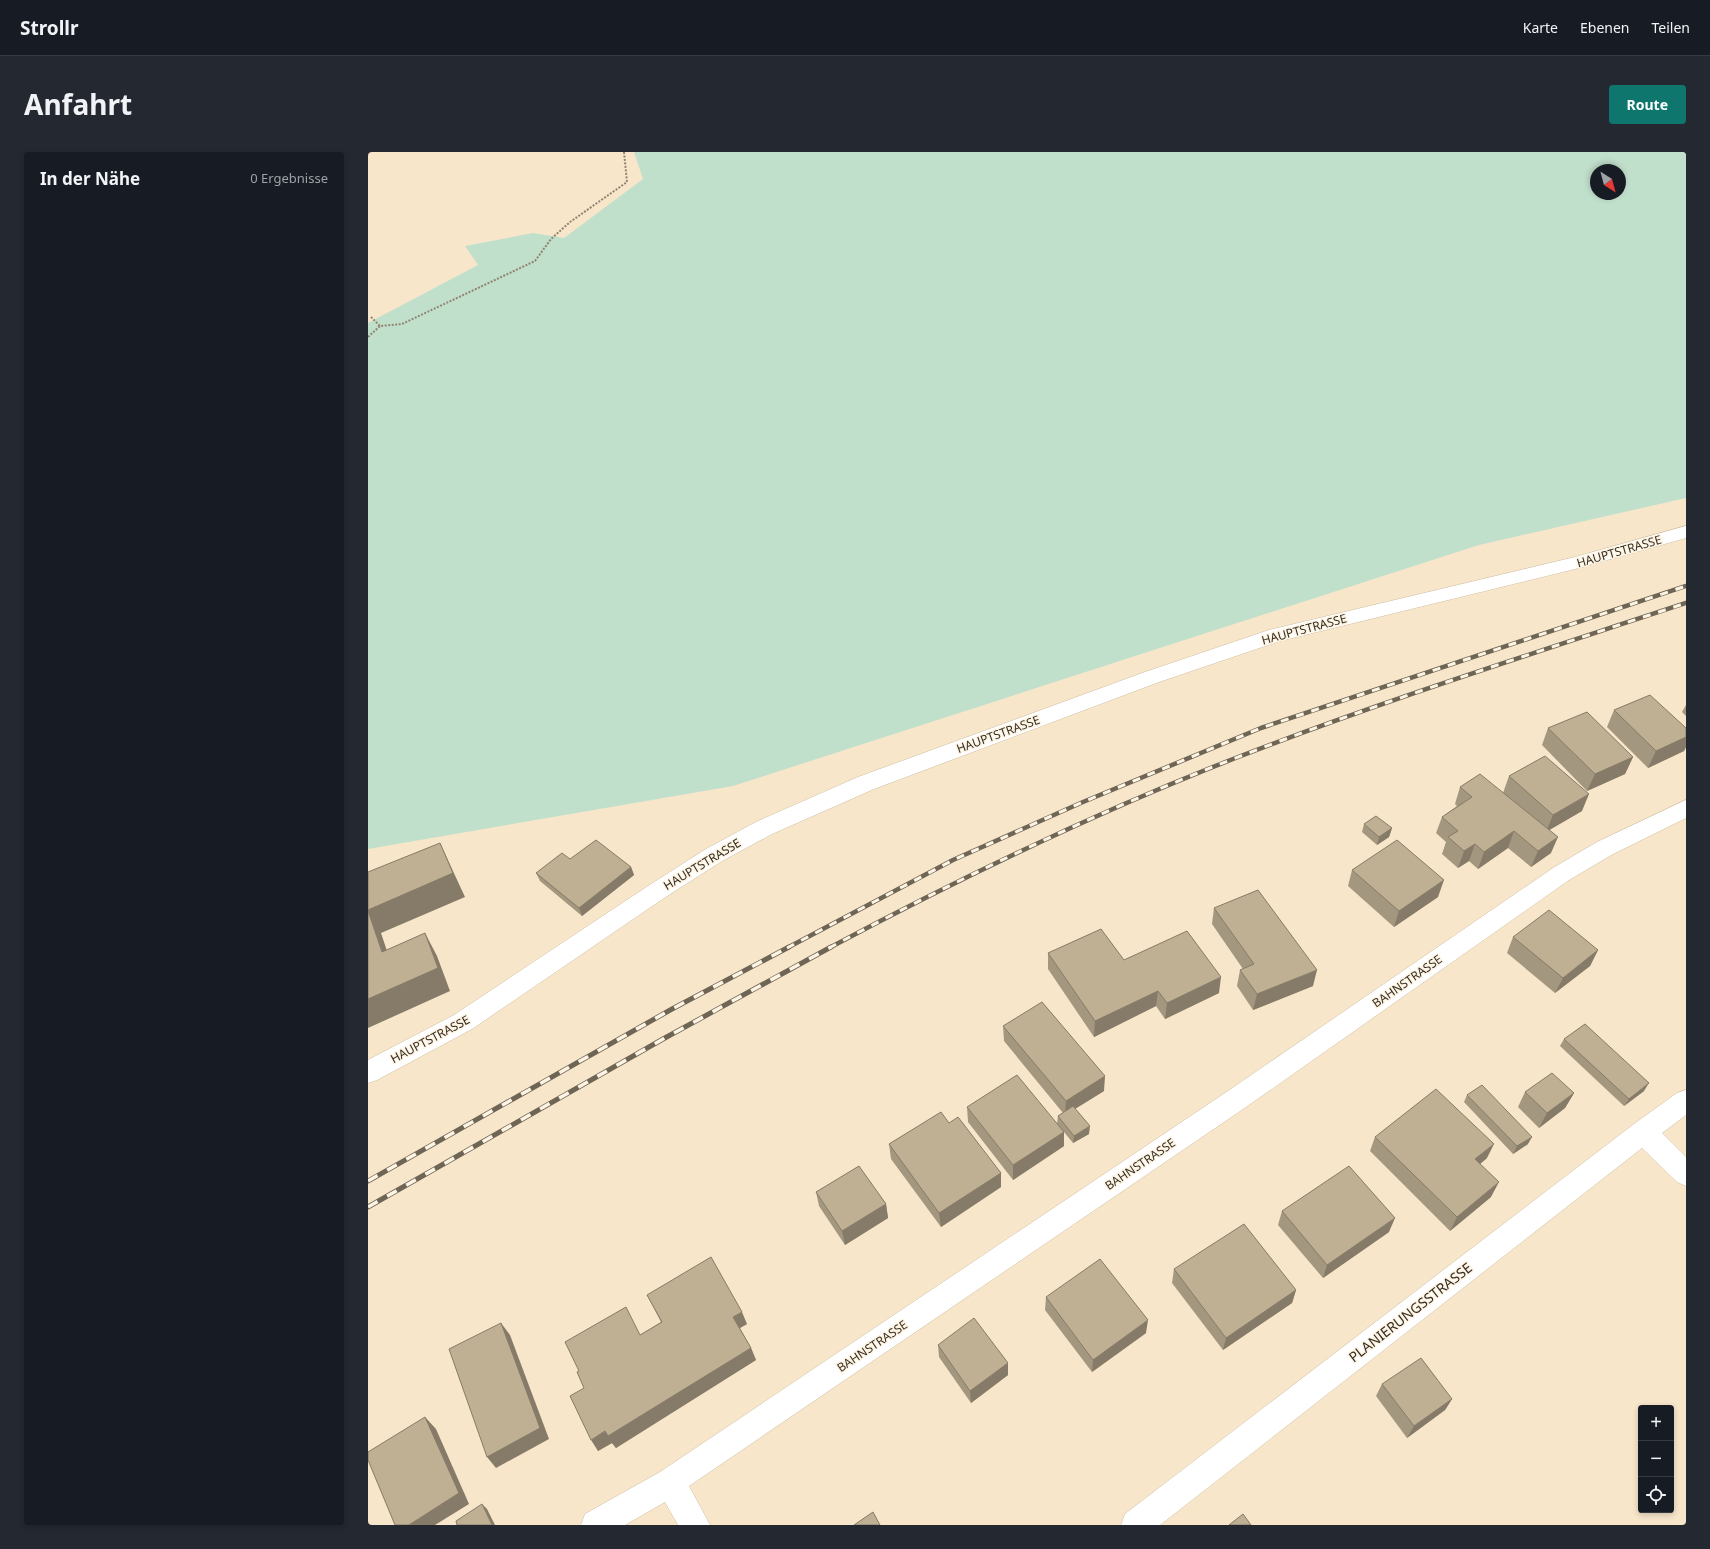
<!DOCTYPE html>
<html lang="de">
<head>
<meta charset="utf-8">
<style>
	:root { --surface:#171b24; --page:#242831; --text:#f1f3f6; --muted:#9ea1a6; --line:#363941; --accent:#0f766e }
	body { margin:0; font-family:"Noto Sans",sans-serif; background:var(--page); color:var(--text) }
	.controls { position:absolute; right:12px; bottom:12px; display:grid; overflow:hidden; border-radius:4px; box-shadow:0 2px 6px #0003 }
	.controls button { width:36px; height:36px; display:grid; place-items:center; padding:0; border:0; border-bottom:1px solid var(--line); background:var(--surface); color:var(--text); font:20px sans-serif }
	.compass { position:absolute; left:1222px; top:12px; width:36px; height:36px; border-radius:50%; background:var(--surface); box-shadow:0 2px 6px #0003; rotate:144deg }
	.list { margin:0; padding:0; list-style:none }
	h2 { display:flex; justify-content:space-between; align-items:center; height:52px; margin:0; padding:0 16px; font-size:17px }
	h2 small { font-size:13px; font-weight:400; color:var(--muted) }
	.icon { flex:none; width:22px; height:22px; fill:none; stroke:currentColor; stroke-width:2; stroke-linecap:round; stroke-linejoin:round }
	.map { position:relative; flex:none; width:1318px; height:1373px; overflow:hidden; border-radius:4px }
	header { display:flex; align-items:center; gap:24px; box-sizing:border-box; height:56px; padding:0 20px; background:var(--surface); border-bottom:1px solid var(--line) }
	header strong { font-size:19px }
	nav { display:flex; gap:22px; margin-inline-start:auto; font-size:14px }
	.intro { display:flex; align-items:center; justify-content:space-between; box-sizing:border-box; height:96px; padding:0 24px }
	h1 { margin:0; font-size:28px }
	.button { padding:10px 18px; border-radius:4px; background:var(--accent); color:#fff; font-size:14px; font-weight:700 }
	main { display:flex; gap:24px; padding:0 24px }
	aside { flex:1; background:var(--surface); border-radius:4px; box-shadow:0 2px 6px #0003 }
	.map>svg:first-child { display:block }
	.green { fill:#c1e0cc; fill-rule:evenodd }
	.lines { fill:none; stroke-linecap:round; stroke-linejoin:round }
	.street-casing { stroke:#cfbfa3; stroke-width:1 }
	.secondary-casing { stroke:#cfbfa3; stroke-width:1 }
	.path { stroke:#908471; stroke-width:2; stroke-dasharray:2 1.5; stroke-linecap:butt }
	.street { fill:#fff; fill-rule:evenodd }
	.secondary { fill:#fff; fill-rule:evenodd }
	.rail-far1-casing { stroke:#6f6555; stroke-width:4.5 }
	.rail-casing { stroke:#6f6555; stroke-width:5 }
	.rail-far1 { stroke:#fef4e3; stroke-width:3; stroke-dasharray:8; stroke-linecap:butt }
	.rail { stroke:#fef4e3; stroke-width:3.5; stroke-dasharray:11; stroke-linecap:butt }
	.wall { fill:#a4977f }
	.shaded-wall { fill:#867b68 }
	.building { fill:#bfb094; stroke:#867b68 }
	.labels { text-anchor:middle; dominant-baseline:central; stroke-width:3; stroke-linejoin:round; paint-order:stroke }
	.street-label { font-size:12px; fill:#352e23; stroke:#fef4e3 }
	.near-street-label { font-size:14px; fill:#352e23; stroke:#fef4e3 }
</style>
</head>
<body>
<header>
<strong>Strollr</strong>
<nav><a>Karte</a><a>Ebenen</a><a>Teilen</a></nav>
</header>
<div class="intro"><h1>Anfahrt</h1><a class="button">Route</a></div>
<main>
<aside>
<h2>In der Nähe<small>0 Ergebnisse</small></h2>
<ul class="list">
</ul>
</aside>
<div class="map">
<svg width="1318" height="1373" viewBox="0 0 1318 1373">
	<rect width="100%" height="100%" fill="#f7e6ca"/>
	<!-- green -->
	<path class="green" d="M 266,0 L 1318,0 L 1318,346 L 1111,393 L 365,634 L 0,697 L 0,171 L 110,113 L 97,94 L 165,81 L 196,86 L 275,27 ZM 1228,18 L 1252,18 L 1252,42 L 1228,42 Z"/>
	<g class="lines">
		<defs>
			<g id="street">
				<polygon points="1318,648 1318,666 1245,702 1201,728 878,955 321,1334 342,1373 310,1373 297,1350 257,1373 213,1373 217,1362 292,1320 860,939 1185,716 1229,690"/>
				<polygon points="1318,938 1318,963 1294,981 1318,1005 1318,1034 1309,1030 1274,996 792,1373 753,1373 757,1362 1266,972 1309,941"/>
			</g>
			<polygon id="secondary" points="1318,374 1318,386 1207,417 912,489 791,530 506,637 404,682 354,709 296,746 104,877 9,928 0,931 0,908 86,863 280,734 338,697 388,670 490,625 777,520 901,478 1207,405"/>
		</defs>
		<!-- street casing -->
		<use href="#street" class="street-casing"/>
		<!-- secondary casing -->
		<use href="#secondary" class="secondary-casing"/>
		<!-- path -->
		<g class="path">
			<polyline points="3,165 12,174"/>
			<polyline points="0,185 12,174 34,172 167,109 183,87 202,70 259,30 256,0"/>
		</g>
		<!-- street -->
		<use href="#street" class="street"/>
		<!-- secondary -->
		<use href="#secondary" class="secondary"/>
		<defs>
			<g id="rail-far1">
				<polyline points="419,796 585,708 715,650 893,576 1318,434"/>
				<path d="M 461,796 C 592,726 727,661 865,607 C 1014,549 1167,501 1318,451"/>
			</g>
			<g id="rail">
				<polyline points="0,1029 304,857 421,795"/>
				<polyline points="0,1055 295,887 463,795"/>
			</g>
		</defs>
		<!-- rail-far1 casing -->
		<use href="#rail-far1" class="rail-far1-casing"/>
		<!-- rail casing -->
		<use href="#rail" class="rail-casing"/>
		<!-- rail-far1 -->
		<use href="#rail-far1" class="rail-far1"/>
		<!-- rail -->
		<use href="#rail" class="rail"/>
	</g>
	<!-- wall -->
	<g class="wall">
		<polygon points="1318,553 1318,564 1314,560"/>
		<polygon points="1246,558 1318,576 1318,595 1316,599 1280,616 1239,575"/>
		<polygon points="1180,576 1265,605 1257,622 1219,639 1174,593"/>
		<polygon points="1141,624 1214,659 1181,678 1183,701 1163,715 1140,696 1110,717 1101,709 1090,716 1074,702 1078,690 1068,681 1074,665 1089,654 1087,652 1092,635 1135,641"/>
		<polygon points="996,672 1024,676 1021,685 1009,693 994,680"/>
		<polygon points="202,707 263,715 266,723 214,764 172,729 168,721"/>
		<polygon points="984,718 1070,745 1026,775 980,734"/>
		<polygon points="846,756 945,834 885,858 869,834 872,818 875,817 844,772"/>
		<polygon points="1145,785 1230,798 1222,814 1187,841 1139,801"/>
		<polygon points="680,801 756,808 851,841 797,867 788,854 726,885 680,817"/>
		<polygon points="635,874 736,939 707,957 721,982 705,991 696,980 696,994 645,1028 600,970 599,955 689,972 690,964 695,961 636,889"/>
		<polygon points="1196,887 1276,939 1256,954 1192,894"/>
		<polygon points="1157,940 1206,941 1197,956 1171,976 1150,955"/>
		<polygon points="1099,943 1160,992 1145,1002 1096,950"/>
		<polygon points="581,971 633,1021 633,1035 573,1075 523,1007 521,992"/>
		<polygon points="1007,985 1119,1006 1112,1012 1123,1045 1082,1079 1002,999"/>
		<polygon points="448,1040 518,1052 520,1066 477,1093 451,1054"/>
		<polygon points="914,1059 1021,1080 955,1126 910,1073"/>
		<polygon points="806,1117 928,1138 924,1151 855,1198 804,1131"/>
		<polygon points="279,1143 379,1172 372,1176 383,1196 388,1208 248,1296 244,1291 230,1299 216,1236 272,1183 293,1170"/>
		<polygon points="678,1145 778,1181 724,1220 677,1158"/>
		<polygon points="570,1193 640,1211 640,1223 603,1251 571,1205"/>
		<polygon points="1014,1232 1084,1247 1077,1258 1039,1286 1008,1244"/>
	</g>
	<!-- shaded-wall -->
	<g class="shaded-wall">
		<polygon points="1318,585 1318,595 1316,599 1280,616 1288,599"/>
		<polygon points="1265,605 1257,622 1219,639 1227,622"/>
		<polygon points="1221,642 1214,659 1178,680 1185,663"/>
		<polygon points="1024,676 1021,685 1009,693 1011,685"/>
		<polygon points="1146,679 1140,696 1110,717 1116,700"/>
		<polygon points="1190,685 1183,701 1163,715 1170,699"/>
		<polygon points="72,691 97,745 13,781 27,823 14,800 0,759 0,758"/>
		<polygon points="1107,692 1101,709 1090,716 1096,699"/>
		<polygon points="263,715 266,723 214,764 211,756"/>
		<polygon points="1076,728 1070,745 1026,775 1031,759"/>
		<polygon points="57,781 69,804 82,839 0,876 0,847"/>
		<polygon points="1230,798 1222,814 1187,841 1195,826"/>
		<polygon points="949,818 945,834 885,858 889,842"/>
		<polygon points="853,825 851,841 797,867 799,851"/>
		<polygon points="790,839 788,854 726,885 727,869"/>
		<polygon points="737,924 736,939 697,963 698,949"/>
		<polygon points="1281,931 1276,939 1256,954 1261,947"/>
		<polygon points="1206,941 1197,956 1171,976 1179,961"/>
		<polygon points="722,974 721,982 705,991 706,984"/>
		<polygon points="696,980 696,994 645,1028 645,1013"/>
		<polygon points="1164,985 1160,992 1145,1002 1149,994"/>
		<polygon points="1126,992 1119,1006 1100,1022 1107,1007"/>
		<polygon points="633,1021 633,1035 573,1075 571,1061"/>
		<polygon points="1131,1030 1123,1045 1082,1079 1089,1065"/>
		<polygon points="518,1052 520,1066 477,1093 474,1079"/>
		<polygon points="1027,1066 1021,1080 955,1126 959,1113"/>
		<polygon points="928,1138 924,1151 855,1198 858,1186"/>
		<polygon points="374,1160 379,1172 370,1177 365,1165"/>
		<polygon points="780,1168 778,1181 724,1220 725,1208"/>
		<polygon points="133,1171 142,1183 181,1287 128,1316 119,1305"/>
		<polygon points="383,1196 388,1208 248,1296 244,1291 230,1299 223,1288"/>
		<polygon points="640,1211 640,1223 603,1251 602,1239"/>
		<polygon points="1084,1247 1077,1258 1039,1286 1046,1274"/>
		<polygon points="57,1265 68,1277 101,1352 67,1373 41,1373"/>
		<polygon points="114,1352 119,1357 127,1373 124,1373"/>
	</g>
	<!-- building -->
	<g class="building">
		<polygon points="1282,543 1318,576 1318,585 1288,599 1246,558"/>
		<polygon points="1219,560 1265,605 1227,622 1180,576"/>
		<polygon points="1177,604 1221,642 1185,663 1141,624"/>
		<polygon points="1112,622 1190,685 1170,699 1146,679 1116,700 1107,692 1096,699 1080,685 1090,679 1074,665 1104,645 1092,635"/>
		<polygon points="1008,664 1024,676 1011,685 996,672"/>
		<polygon points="228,688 263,715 211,756 168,721 194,701 202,707"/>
		<polygon points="1029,688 1076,728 1031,759 984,718"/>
		<polygon points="72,691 85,721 0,758 0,720"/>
		<polygon points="890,738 949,818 889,842 872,818 886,812 846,756"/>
		<polygon points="1181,758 1230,798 1195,826 1145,785"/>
		<polygon points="0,759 14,800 57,781 70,816 0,847"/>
		<polygon points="733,777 756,808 819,779 853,825 799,851 790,839 727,869 680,801"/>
		<polygon points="674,850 737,924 698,949 635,874"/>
		<polygon points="1217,872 1281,931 1261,947 1196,887"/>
		<polygon points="1184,921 1206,941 1179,961 1157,940"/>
		<polygon points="649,923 696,980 645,1013 599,955"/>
		<polygon points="1114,933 1164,985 1149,994 1099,943"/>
		<polygon points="1068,937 1126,992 1107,1007 1131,1030 1089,1065 1007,985"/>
		<polygon points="705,954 722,974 706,984 690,964"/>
		<polygon points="573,960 581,971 590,965 633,1021 571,1061 521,992"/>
		<polygon points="491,1014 518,1052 474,1079 448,1040"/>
		<polygon points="981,1014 1027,1066 959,1113 914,1059"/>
		<polygon points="876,1072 928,1138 858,1186 806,1117"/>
		<polygon points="343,1105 374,1160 365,1165 383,1196 240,1284 237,1279 223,1288 202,1244 216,1236 209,1220 211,1219 197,1190 258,1155 272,1183 294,1170 279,1143"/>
		<polygon points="732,1107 780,1168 725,1208 678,1145"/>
		<polygon points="606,1166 640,1211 602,1239 570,1193"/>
		<polygon points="133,1171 172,1276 119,1305 81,1197"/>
		<polygon points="1053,1206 1084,1247 1046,1274 1014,1232"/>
		<polygon points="57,1265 91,1341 41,1373 27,1373 0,1308 0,1300"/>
		<polygon points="114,1352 124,1373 89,1373 88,1369"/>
		<polygon points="505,1360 512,1373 486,1373"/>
		<polygon points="875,1362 883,1373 861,1373"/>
	</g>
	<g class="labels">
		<!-- street labels -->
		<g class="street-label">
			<text transform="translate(1251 399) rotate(-16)">HAUPTSTRASSE</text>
			<text transform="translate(936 477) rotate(-15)">HAUPTSTRASSE</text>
			<text transform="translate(630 582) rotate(-20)">HAUPTSTRASSE</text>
			<text transform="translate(334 712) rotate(-31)">HAUPTSTRASSE</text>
			<text transform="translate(1039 829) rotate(-35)">BAHNSTRASSE</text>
			<text transform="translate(62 887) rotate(-28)">HAUPTSTRASSE</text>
			<text transform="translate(772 1012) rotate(-34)">BAHNSTRASSE</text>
			<text transform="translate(504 1194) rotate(-34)">BAHNSTRASSE</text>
		</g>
		<!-- near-street labels -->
		<g class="near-street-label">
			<text transform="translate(1042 1160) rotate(-38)">PLANIERUNGSSTRASSE</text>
		</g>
	</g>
</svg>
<div class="controls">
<button>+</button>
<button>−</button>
<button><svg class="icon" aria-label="locate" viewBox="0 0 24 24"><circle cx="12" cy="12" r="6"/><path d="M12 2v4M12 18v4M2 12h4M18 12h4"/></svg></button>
</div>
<svg class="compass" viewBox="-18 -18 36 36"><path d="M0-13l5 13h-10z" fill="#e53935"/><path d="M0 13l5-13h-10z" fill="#9ea1a6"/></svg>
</div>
</main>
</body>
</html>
